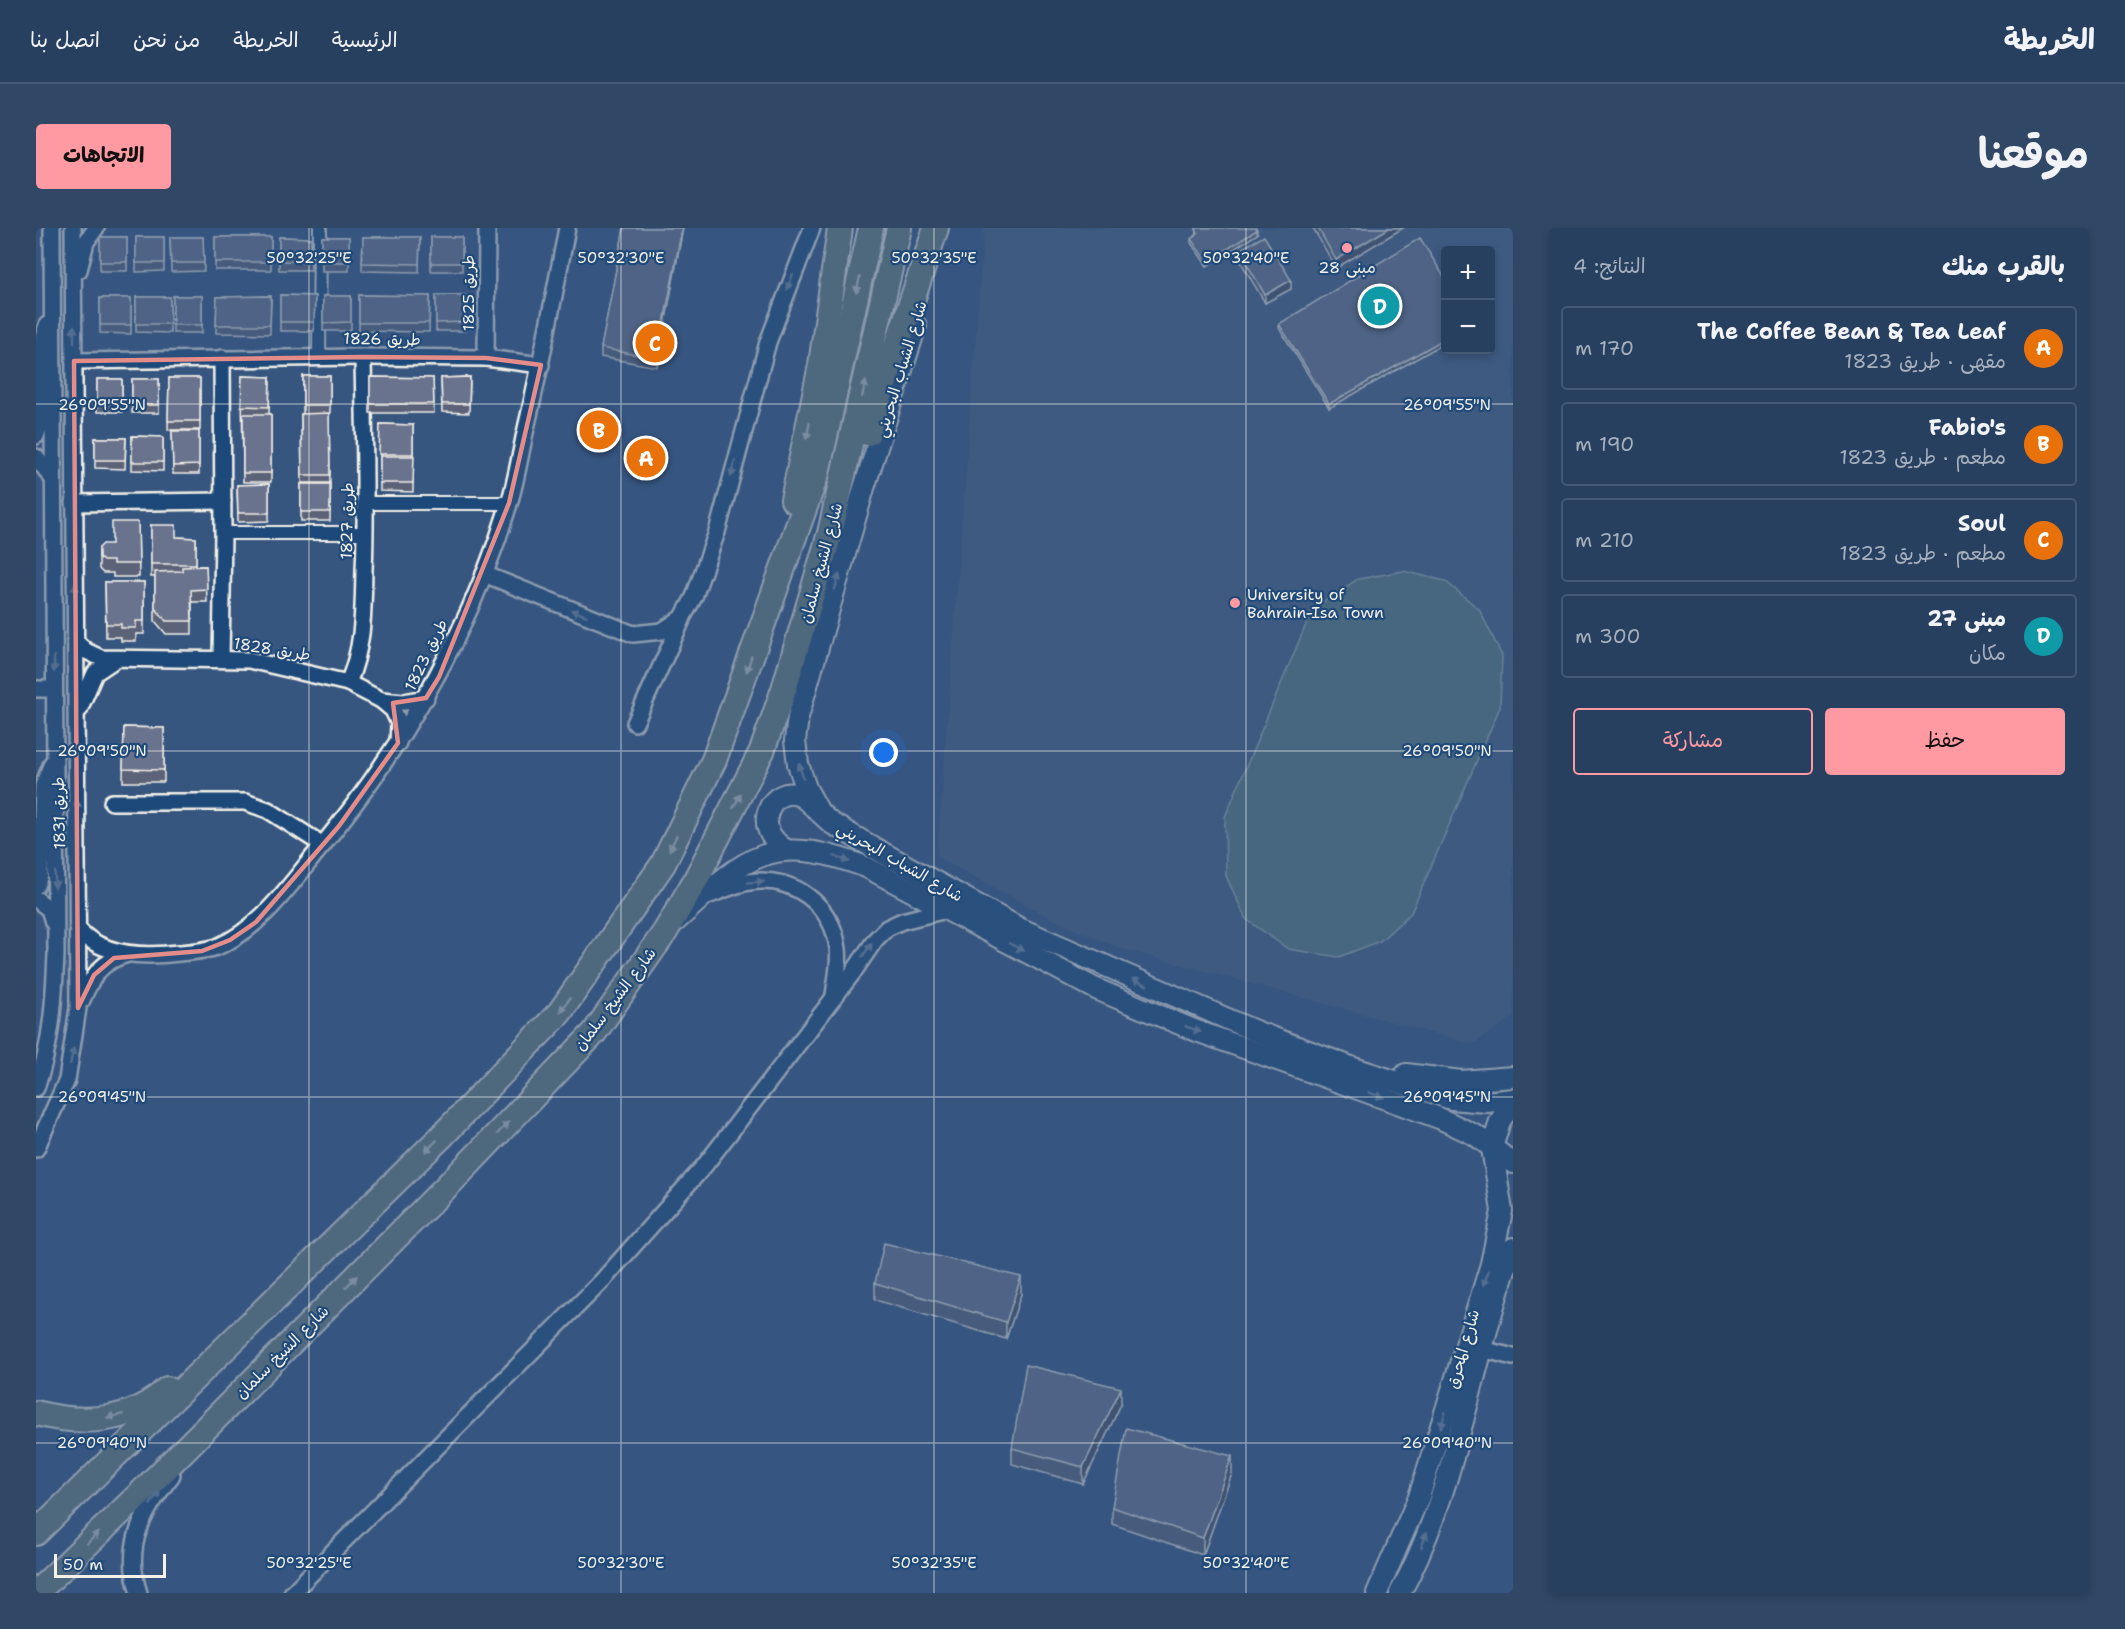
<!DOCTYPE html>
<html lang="ar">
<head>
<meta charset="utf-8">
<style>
	:root { --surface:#284060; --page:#304766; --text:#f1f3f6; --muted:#a5afbd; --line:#445975; --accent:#ff9aa2 }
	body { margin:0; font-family:"Shantell Sans","Playpen Sans Arabic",sans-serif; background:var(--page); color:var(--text); direction:rtl }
	.controls { position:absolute; right:18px; top:18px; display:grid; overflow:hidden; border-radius:6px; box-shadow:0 3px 9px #0003 }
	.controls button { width:54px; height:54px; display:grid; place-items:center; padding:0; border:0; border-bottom:2px solid var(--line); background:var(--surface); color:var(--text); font:30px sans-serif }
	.scale { position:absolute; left:18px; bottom:15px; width:112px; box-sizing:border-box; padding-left:6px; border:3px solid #f4f1e8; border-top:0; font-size:16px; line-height:21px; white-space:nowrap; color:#f4f1e8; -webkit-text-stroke:4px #1f4a7a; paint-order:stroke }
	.you { position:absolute; left:848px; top:525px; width:21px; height:21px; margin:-15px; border:4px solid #fff; border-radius:50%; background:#1a73e8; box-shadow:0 0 0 9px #1a73e833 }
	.badge { display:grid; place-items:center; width:39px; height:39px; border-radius:50%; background:var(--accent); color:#fff; font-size:20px; font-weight:700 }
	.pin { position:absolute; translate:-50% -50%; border:3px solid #fff; box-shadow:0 2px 6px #0006 }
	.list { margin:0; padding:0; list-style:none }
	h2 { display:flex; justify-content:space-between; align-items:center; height:78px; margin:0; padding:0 24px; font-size:26px }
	h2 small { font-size:20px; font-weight:400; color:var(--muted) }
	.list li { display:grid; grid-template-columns:39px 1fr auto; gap:18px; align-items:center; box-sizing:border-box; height:84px; margin:0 12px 12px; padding:0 12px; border:2px solid var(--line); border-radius:6px }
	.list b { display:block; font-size:22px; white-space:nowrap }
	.list p { margin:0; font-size:20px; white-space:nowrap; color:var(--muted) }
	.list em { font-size:20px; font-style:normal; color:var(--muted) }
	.actions { display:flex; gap:12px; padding:18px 24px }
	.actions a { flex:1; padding:14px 0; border:2px solid var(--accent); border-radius:6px; text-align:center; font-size:21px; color:var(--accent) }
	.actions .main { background:var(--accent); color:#111 }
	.map { position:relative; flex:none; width:1477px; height:1365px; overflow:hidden; direction:ltr; border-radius:6px }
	header { display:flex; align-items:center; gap:36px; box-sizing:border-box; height:84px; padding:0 30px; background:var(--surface); border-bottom:2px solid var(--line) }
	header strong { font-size:28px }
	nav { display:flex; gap:33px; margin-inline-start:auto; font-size:21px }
	.intro { display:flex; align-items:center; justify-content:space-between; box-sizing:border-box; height:144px; padding:0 36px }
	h1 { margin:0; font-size:42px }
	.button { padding:15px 27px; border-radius:6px; background:var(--accent); color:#111; font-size:21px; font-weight:700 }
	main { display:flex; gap:36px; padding:0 36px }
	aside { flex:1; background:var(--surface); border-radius:6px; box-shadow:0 3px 9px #0003 }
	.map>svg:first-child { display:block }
	.built { fill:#465f84; fill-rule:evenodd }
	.green { fill:#5b7c81; stroke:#a8b6b4; stroke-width:1.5 }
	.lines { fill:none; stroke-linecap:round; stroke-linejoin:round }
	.pedestrian-casing { stroke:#f4f1e8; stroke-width:16 }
	.minor-casing { stroke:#f4f1e8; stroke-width:20 }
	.tertiary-casing { stroke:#f4f1e8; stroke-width:24 }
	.primary-casing { stroke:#f4f1e8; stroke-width:28 }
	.pedestrian { stroke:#1f4a7a; stroke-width:12 }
	.minor { stroke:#1f4a7a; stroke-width:15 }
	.tertiary { stroke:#1f4a7a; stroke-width:20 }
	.primary { stroke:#6c7f7c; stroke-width:24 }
	.wall { fill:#5c6379; stroke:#f4f1e8; stroke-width:1.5 }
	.shaded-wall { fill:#4b5063; stroke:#f4f1e8; stroke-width:1.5 }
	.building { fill:#6b738d; stroke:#f4f1e8; stroke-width:1.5 }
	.oneway { fill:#748da6 }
	.oneway2 { fill:#cbcfc8 }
	.marked { fill:none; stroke:#e58c88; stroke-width:4.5; stroke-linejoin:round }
	.ticks { fill:none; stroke:#f4f1e8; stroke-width:1.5; stroke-opacity:0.45 }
	.poi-dot { fill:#ff9aa2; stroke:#1f4a7a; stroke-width:2 }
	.labels { text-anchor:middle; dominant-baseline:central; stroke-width:4.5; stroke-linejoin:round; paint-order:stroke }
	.poi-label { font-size:16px; fill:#f4f1e8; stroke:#1f4a7a }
	.street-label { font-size:16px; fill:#f4f1e8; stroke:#1f4a7a }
	.ticks-label { font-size:15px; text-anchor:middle; fill:#f4f1e8; stroke:#1f4a7a; stroke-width:4.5; stroke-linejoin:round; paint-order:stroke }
</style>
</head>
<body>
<header>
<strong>الخريطة</strong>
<nav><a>الرئيسية</a><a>الخريطة</a><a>من نحن</a><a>اتصل بنا</a></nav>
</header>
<div class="intro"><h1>موقعنا</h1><a class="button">الاتجاهات</a></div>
<main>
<aside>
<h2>بالقرب منك<small>النتائج: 4</small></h2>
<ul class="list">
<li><span class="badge" style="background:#e8710a">A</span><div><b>The Coffee Bean &amp; Tea Leaf</b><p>مقهى · طريق 1823</p></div><em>170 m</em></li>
<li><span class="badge" style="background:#e8710a">B</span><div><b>Fabio's</b><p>مطعم · طريق 1823</p></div><em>190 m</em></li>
<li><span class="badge" style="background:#e8710a">C</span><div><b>Soul</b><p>مطعم · طريق 1823</p></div><em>210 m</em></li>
<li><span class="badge" style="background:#0f9aa8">D</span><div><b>مبنى 27</b><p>مكان</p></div><em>300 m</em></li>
</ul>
<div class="actions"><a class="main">حفظ</a><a>مشاركة</a></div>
</aside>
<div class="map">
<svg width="1477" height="1365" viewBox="0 0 1477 1365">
	<rect width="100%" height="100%" fill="#365680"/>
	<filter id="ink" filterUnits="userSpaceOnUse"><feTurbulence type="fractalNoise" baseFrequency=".0167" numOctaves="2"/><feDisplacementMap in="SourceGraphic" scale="12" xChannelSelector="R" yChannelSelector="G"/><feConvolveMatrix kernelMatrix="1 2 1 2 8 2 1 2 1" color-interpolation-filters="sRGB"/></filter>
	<g filter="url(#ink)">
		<!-- built -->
		<path class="built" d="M 948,0 L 1477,0 L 1477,789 L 1437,816 L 1087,721 L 1028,697 L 901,629 ZM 1410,22 L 1454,22 L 1454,122 L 1410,122 Z"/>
		<!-- green -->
		<polygon class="green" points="1367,343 1409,353 1443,381 1466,428 1464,479 1375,685 1344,713 1303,729 1252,721 1210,691 1190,648 1189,589 1277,380 1322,351"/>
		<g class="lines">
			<defs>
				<g id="pedestrian">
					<polyline points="283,129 284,0"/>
					<polyline points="330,275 473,275"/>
					<polyline points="187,305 330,305"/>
				</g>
				<g id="minor">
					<polyline points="43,42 50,14 60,0"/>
					<polyline points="450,130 451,0"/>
					<polyline points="38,133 327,129 450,130 505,137"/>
					<polyline points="0,208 3,200 4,118 11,97"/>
					<polyline points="0,229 16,250"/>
					<polyline points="38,275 187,273"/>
					<polyline points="448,346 597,406 626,403 647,389 658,369 681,304 732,114 776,0"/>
					<polyline points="39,413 50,423 65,430 213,432 312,455 345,472 357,482 363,495 362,515"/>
					<polyline points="185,431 187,305 186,130"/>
					<path d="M 312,455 C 328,418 327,383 328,343 C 331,272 328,200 327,129"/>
					<polyline points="0,461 18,461"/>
					<polyline points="345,472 368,474 390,470"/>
					<polyline points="43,482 59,445 80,431"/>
					<polyline points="599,495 646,392"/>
					<polyline points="76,574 209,574 232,582 287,617"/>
					<polyline points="0,658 4,647 7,558 16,535"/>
					<path d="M 674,667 C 687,662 700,656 713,654 C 757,647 797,677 802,721 C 804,737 800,752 798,767"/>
					<polyline points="0,671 13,681 17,694"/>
					<path d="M 43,702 C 67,729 109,729 143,725 C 155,724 169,723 181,719 C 225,701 256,654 285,619 C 369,516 434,404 473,276 C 480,253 484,228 489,205 C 505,137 518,69 531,0"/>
					<path d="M 46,772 C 56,748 65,733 92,726"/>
					<path d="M 0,860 C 16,816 18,772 20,726 L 16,0"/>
					<polyline points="0,921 31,852 42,780 37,0"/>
					<polyline points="1446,1121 1477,1129"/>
					<path d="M 103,1365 C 87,1317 107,1284 136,1247"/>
					<polyline points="256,1365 566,1053 669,937 816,746 839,712 851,700 866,693 910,682"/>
				</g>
				<g id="tertiary">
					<polyline points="880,98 828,260 762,489 759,513 762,536 770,560 783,584 795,595 847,625 985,701 1219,803 1318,840 1415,871 1450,874 1477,871"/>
					<path d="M 749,621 C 713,599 737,555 764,568 C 770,571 775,577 779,580"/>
					<path d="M 640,693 C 710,628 734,603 830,639 L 1060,761 L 1158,802 L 1403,890 L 1439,907 L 1477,935"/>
					<polyline points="1370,846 1425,853 1477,849"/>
					<polyline points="1341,1365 1383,1269 1455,1036 1466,983 1456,920 1464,893 1477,874"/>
					<path d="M 1364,1365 C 1422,1260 1435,1132 1477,1020"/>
				</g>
				<g id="primary">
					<polyline points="832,205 900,0"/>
					<polyline points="757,272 785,137 804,0"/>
					<path d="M 0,1185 C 45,1197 96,1195 131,1161"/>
					<polyline points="0,1305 405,909 524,784 627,636 678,532 781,245 835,0"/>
					<polyline points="0,1365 109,1261 422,947 558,805 629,704 659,653 726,523 748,461 794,305 863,0"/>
				</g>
			</defs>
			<!-- pedestrian casing -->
			<use href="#pedestrian" class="pedestrian-casing"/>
			<!-- minor casing -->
			<use href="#minor" class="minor-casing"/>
			<!-- tertiary casing -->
			<use href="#tertiary" class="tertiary-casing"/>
			<!-- primary casing -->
			<use href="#primary" class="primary-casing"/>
			<!-- pedestrian -->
			<use href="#pedestrian" class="pedestrian"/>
			<!-- minor -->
			<use href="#minor" class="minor"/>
			<!-- tertiary -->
			<use href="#tertiary" class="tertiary"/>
			<!-- primary -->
			<use href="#primary" class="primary"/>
		</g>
		<!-- wall -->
		<g class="wall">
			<polygon points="588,0 647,0 621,139 565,129 565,120"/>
			<polygon points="1160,0 1221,6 1171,38 1155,15 1155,11 1161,6"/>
			<polygon points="1277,0 1367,0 1300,40"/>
			<rect x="64" y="9" width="27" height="34"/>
			<polygon points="100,9 128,9 128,43 100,44"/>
			<polygon points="134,9 167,9 168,43 135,44"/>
			<rect x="179" y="9" width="56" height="33"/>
			<polygon points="243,9 275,10 275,42 243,42"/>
			<rect x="286" y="9" width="27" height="34"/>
			<polygon points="327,9 384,9 383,44 326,43"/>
			<rect x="395" y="9" width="31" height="34"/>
			<polygon points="1203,22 1255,61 1229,75 1203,31"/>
			<polygon points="1410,52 1410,114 1293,180 1243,100 1243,96"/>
			<polygon points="244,67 279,68 278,103 244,103"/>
			<polygon points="323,67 394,68 393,104 323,103"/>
			<rect x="400" y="67" width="29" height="36"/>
			<rect x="137" y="68" width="29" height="37"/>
			<polygon points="235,68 234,106 180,105 181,69"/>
			<rect x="287" y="68" width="28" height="35"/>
			<polygon points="100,69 134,69 134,105 100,104"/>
			<polygon points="64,70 95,70 95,106 64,105"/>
			<polygon points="206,148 234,149 233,186 235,186 235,254 207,254"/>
			<polygon points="267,148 294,148 294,186 293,186 294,255 266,255 265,186 267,186"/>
			<polygon points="334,149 397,150 398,185 334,185"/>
			<polygon points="434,149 433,185 406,184 405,150"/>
			<polygon points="133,150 164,150 164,202 132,202"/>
			<rect x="61" y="151" width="25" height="33"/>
			<rect x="96" y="151" width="27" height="34"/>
			<polygon points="344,196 377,197 377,264 344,263"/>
			<polygon points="136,203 163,203 163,246 137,246"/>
			<polygon points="96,208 127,209 127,243 96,242"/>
			<polygon points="59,210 90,210 89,241 59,240"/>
			<polygon points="233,256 233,293 202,294 201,257"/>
			<rect x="265" y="256" width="29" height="37"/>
			<polygon points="102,294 103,349 77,349 77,345 67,345 63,341 63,320 76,316"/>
			<polygon points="115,297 140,309 160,310 160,338 170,338 171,374 156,374 156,406 130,406 119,393 119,349 115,349"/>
			<polygon points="69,354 108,354 108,406 100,406 100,413 85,413 85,409 70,409"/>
			<polygon points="88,499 128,500 128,554 87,554"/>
			<polygon points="839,1055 985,1066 970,1111 839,1072"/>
			<polygon points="1085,1176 1047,1256 976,1236 976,1220"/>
			<polygon points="1196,1245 1167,1327 1076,1296 1076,1279"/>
		</g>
		<!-- shaded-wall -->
		<g class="shaded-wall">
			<polygon points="646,0 647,0 621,139 621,131"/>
			<polygon points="1353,0 1367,0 1300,40 1300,32"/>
			<polygon points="1221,2 1221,6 1171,38 1171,34"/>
			<polygon points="1255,52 1255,61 1229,75 1229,67"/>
			<polygon points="1410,110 1410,114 1293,180 1293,176"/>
			<polygon points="985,1049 985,1066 970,1111 970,1094"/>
			<polygon points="1085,1160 1085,1176 1047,1256 1047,1239"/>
			<polygon points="1196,1228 1196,1245 1167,1327 1167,1310"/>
		</g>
		<!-- building -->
		<g class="building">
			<polygon points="588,0 646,0 621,131 565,120"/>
			<polygon points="1160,0 1220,0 1221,2 1171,34 1155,11 1162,6"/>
			<polygon points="1282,0 1353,0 1300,32"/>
			<polygon points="1228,8 1255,52 1229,67 1203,22"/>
			<rect x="64" y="9" width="27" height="25"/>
			<rect x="100" y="9" width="28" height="26"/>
			<polygon points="134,9 167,9 168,35 135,35"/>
			<rect x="179" y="9" width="56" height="25"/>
			<polygon points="243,9 275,10 275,34 243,33"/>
			<rect x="286" y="9" width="27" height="25"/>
			<polygon points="327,9 384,9 383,36 326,35"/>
			<rect x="395" y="9" width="31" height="26"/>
			<polygon points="1384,10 1410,52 1410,110 1293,176 1243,96"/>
			<polygon points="244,67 279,68 278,94 244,94"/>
			<polygon points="323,67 394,68 393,95 323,95"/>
			<polygon points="400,67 429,67 429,94 400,95"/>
			<rect x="137" y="68" width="29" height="29"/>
			<polygon points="235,68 234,97 180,97 181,69"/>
			<polygon points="287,68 315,68 315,94 287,95"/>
			<rect x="100" y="69" width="34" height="27"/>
			<rect x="64" y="70" width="31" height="27"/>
			<polygon points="206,148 234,149 233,179 205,178"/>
			<rect x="267" y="148" width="27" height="29"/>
			<polygon points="334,149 397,150 398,176 334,176"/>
			<polygon points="434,149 433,176 406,176 405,150"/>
			<polygon points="133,150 164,150 164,193 132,193"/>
			<rect x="61" y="151" width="25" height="25"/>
			<rect x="96" y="151" width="27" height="26"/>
			<polygon points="293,185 294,247 266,247 265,186"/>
			<rect x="207" y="186" width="28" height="59"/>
			<polygon points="344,196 377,197 377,226 343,226"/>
			<polygon points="136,203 163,203 163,237 137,238"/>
			<polygon points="96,208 127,209 127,234 96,234"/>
			<polygon points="59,210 90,210 89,232 59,232"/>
			<polygon points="344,228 378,228 377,255 344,255"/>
			<polygon points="233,256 233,285 202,285 201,257"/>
			<rect x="265" y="256" width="29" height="28"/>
			<polygon points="76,294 102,294 103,336 77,336 77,333 67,333 63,329 63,320 67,316 76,316"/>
			<polygon points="115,297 140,297 140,309 160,310 160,336 115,336"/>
			<polygon points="170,338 171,361 155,362 156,393 130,393 119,380 119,344 146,343 146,339"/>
			<polygon points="69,354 108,354 108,393 100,393 100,400 85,400 85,396 70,396"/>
			<polygon points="88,499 128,500 128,542 87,541"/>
			<polygon points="848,1015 985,1049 970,1094 839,1055"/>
			<polygon points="990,1137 1085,1160 1047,1239 976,1220"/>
			<polygon points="1090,1200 1196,1228 1167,1310 1076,1279"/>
		</g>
		<!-- one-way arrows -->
		<defs><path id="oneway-solid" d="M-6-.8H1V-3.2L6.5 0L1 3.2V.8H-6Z" transform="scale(1.5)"/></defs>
		<g class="oneway">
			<use href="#oneway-solid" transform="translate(754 54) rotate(110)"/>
			<use href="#oneway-solid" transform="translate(38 106) rotate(-90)"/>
			<use href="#oneway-solid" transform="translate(697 241) rotate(105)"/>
			<use href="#oneway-solid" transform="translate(801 354) rotate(-74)"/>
			<use href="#oneway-solid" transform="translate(39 364) rotate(-90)"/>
			<use href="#oneway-solid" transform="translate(543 385) rotate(-159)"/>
			<use href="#oneway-solid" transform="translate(18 436) rotate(90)"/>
			<use href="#oneway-solid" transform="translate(765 543) rotate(-107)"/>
			<use href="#oneway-solid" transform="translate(41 580) rotate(-91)"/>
			<use href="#oneway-solid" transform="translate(806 631) rotate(19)"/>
			<use href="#oneway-solid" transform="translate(19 652) rotate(90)"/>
			<use href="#oneway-solid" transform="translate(720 654) rotate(-3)"/>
			<use href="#oneway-solid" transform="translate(980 719) rotate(28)"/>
			<use href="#oneway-solid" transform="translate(831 722) rotate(-55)"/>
			<use href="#oneway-solid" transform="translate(1104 754) rotate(-156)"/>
			<use href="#oneway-solid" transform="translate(1157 801) rotate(21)"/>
			<use href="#oneway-solid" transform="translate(36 828) rotate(-78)"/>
			<use href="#oneway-solid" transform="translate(1340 867) rotate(20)"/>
			<use href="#oneway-solid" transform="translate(1450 1050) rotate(110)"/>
			<use href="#oneway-solid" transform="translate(1407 1192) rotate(106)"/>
			<use href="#oneway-solid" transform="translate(119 1270) rotate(-53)"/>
			<use href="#oneway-solid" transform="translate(1388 1312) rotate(-69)"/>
		</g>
		<g class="oneway2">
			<use href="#oneway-solid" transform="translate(822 57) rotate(103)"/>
			<use href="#oneway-solid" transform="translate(828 161) rotate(-77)"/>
			<use href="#oneway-solid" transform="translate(772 203) rotate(101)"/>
			<use href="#oneway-solid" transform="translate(713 436) rotate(108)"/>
			<use href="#oneway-solid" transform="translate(701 573) rotate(-63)"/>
			<use href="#oneway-solid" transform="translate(637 615) rotate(116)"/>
			<use href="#oneway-solid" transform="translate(529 777) rotate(126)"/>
			<use href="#oneway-solid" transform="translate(467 900) rotate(-46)"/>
			<use href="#oneway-solid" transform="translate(395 918) rotate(136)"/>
			<use href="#oneway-solid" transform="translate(315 1054) rotate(-45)"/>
			<use href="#oneway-solid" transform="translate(79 1188) rotate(166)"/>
			<use href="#oneway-solid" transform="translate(57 1310) rotate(-44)"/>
		</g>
	</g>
	<!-- marked area -->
	<path d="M0 0H1477V1365H0ZM 327,129 L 450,130 L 505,137 L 473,275 L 403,449 L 390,470 L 357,475 L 362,515 L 303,598 L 220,694 L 194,712 L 166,723 L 78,730 L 58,747 L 42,780 L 38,133 Z" fill="#365680" fill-opacity=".55" fill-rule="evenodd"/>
	<path class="marked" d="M 327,129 L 450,130 L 505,137 L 473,275 L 403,449 L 390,470 L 357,475 L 362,515 L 303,598 L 220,694 L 194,712 L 166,723 L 78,730 L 58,747 L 42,780 L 38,133 Z"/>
	<!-- ticks -->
	<path class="ticks" d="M 273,0 L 273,1365M 585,0 L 585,1365M 898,0 L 898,1365M 1210,0 L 1210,1365M 0,176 L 1477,176M 0,523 L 1477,523M 0,869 L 1477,869M 0,1215 L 1477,1215"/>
	<!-- markers -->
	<g class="poi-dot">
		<circle cx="1311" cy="20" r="6"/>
		<circle cx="1199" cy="375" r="6"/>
	</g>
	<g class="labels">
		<!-- poi labels -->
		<g class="poi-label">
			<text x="1311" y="39">مبنى 28</text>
			<text x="1211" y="366" text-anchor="start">University of<tspan x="1211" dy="18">Bahrain-Isa Town</tspan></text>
		</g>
		<!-- street labels -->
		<g class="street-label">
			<text transform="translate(432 65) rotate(-90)">طريق 1825</text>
			<text transform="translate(346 111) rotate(1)">طريق 1826</text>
			<text transform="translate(865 141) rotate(-73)">شارع الشباب البحريني</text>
			<text transform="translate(311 293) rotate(-89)">طريق 1827</text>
			<text transform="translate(785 335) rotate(-75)">شارع الشيخ سلمان</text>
			<text transform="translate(236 421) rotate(9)">طريق 1828</text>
			<text transform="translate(390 427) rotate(-64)">طريق 1823</text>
			<text transform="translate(23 585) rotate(-91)">طريق 1831</text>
			<text transform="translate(864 634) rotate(30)">شارع الشباب البحريني</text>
			<text transform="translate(579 771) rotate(-53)">شارع الشيخ سلمان</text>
			<text transform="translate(1427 1121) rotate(-74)">شارع المحرق</text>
			<text transform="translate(246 1124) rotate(-45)">شارع الشيخ سلمان</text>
		</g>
	</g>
	<g class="ticks-label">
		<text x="273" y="35">50°32'25"E</text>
		<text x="585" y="35">50°32'30"E</text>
		<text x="898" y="35">50°32'35"E</text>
		<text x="1210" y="35">50°32'40"E</text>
		<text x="66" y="182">26°09'55"N</text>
		<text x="1411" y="182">26°09'55"N</text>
		<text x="66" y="528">26°09'50"N</text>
		<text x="1411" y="528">26°09'50"N</text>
		<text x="66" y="874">26°09'45"N</text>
		<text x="1411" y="874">26°09'45"N</text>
		<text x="66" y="1220">26°09'40"N</text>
		<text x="1411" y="1220">26°09'40"N</text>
		<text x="273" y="1340">50°32'25"E</text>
		<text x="585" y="1340">50°32'30"E</text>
		<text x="898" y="1340">50°32'35"E</text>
		<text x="1210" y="1340">50°32'40"E</text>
	</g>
</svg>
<div class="controls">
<button>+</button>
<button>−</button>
</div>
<div class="scale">50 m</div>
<div class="you"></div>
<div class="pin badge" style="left:610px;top:230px;background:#e8710a">A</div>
<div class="pin badge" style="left:563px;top:202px;background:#e8710a">B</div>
<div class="pin badge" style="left:619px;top:115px;background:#e8710a">C</div>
<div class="pin badge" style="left:1344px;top:78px;background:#0f9aa8">D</div>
</div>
</main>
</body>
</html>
